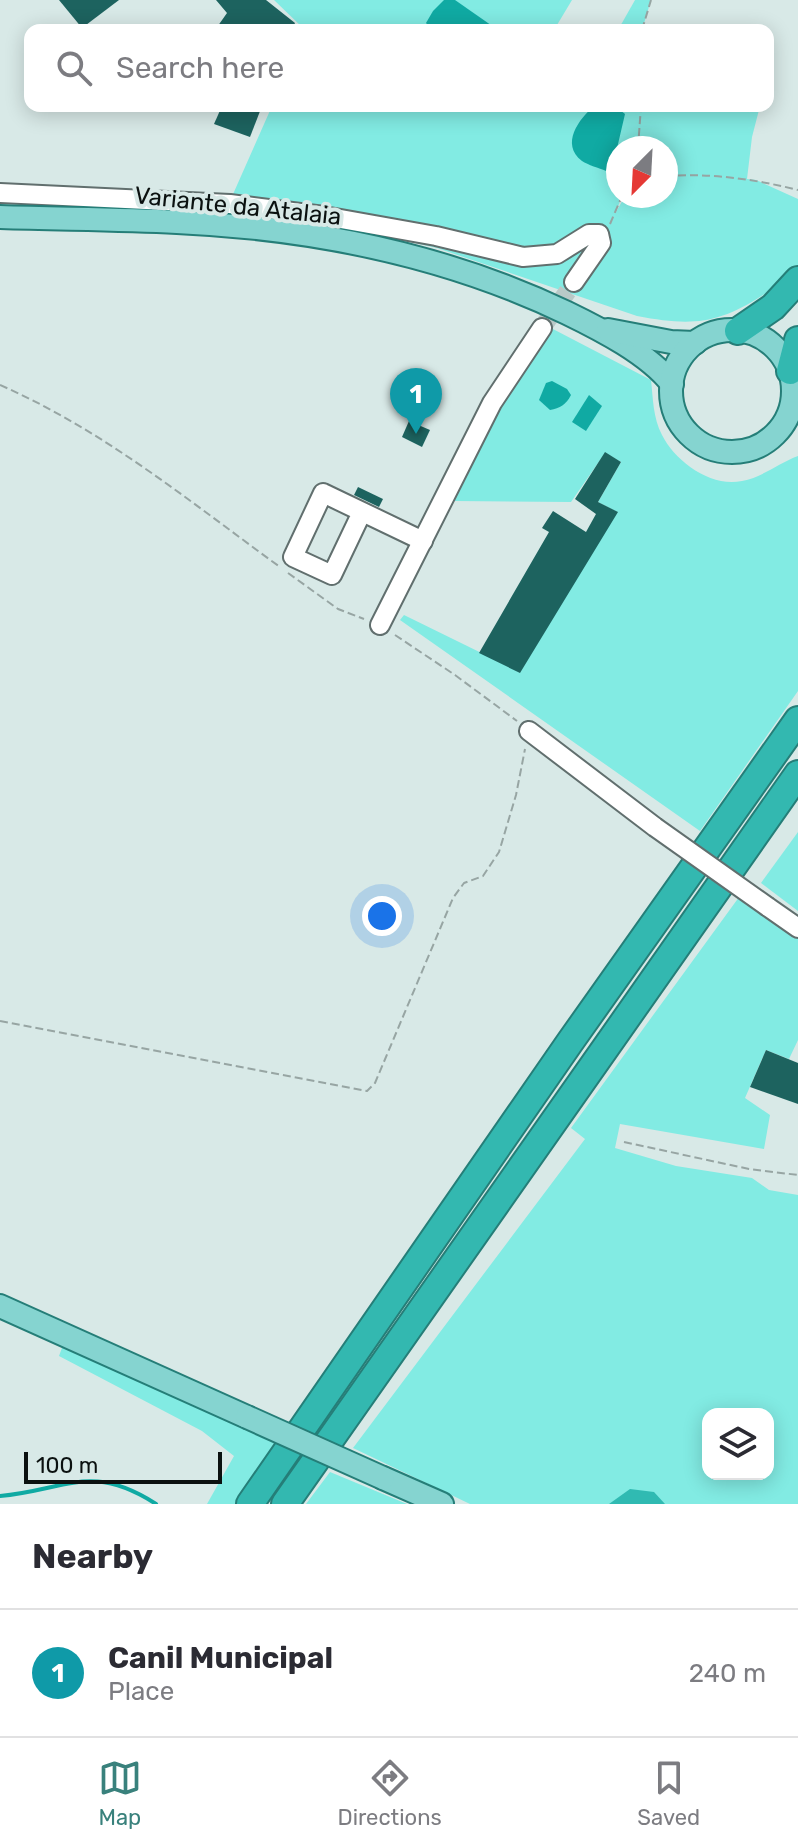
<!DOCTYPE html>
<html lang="en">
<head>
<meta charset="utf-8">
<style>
	:root { --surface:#fff; --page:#f7f7f7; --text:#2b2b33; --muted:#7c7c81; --line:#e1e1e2; --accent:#39817c }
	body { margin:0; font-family:Rubik,sans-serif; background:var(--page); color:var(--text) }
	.controls { position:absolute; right:24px; bottom:24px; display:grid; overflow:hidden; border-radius:16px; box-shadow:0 4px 20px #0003 }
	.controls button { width:72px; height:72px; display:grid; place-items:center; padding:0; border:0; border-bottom:2px solid var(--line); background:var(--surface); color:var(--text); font:40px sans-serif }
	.compass { position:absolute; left:606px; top:136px; width:72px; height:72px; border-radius:50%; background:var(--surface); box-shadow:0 4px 20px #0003; rotate:204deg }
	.scale { position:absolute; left:24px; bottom:20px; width:198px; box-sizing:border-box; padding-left:8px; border:4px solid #0b1110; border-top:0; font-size:22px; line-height:28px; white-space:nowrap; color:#0b1110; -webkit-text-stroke:6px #d8e9e7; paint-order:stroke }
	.you { position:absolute; left:382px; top:916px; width:28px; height:28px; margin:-20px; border:6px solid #fff; border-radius:50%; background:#1a73e8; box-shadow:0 0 0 12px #1a73e833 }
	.badge { display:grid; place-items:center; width:52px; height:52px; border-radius:50%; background:var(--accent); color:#fff; font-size:26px; font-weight:700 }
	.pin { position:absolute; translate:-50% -66px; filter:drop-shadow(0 2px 4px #0008) }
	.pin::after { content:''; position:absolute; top:42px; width:28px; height:24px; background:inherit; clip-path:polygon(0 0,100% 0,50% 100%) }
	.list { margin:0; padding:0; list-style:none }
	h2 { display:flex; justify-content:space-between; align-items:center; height:104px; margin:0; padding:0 32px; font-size:34px }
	h2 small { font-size:26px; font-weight:400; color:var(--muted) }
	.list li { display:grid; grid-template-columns:52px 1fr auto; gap:24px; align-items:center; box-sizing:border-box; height:128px; padding:0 32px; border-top:2px solid var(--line) }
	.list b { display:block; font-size:30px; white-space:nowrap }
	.list p { margin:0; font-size:26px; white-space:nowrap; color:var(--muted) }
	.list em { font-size:26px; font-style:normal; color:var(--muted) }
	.icon { flex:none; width:44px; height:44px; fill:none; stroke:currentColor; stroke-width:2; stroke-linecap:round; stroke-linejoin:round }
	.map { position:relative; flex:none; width:798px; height:1504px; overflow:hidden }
	.search { position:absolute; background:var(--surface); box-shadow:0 4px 20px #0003; left:24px; right:24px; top:24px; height:88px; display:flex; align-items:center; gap:20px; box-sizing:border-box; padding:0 28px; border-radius:16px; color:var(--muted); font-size:30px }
	.sheet { height:232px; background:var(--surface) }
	nav { display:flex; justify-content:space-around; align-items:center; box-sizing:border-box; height:112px; border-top:2px solid var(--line); background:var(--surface); font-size:22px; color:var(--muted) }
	nav a { display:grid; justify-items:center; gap:4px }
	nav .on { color:var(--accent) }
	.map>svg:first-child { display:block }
	.green { fill:#82ebe3; fill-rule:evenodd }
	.forest { fill:#30bab2 }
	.water { fill:#10aaa3 }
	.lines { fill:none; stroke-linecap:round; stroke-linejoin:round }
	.stream { stroke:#10aaa3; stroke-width:4 }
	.building { fill:#1d635f }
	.minor-tunnel { stroke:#b9c9c7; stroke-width:18; stroke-dasharray:18 9; stroke-linecap:butt }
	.minor-casing { stroke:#616f6e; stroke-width:22 }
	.major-casing { stroke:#257e78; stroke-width:26 }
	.highway-casing { stroke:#257e78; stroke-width:30 }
	.path { stroke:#97a5a3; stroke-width:2; stroke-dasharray:8 4; stroke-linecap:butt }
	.minor { stroke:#fff; stroke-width:18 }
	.major { stroke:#85d4d0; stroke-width:22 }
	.highway { stroke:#33b8b0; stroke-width:26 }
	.minor-bridge-casing { stroke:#616f6e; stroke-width:22; stroke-linecap:butt }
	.major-bridge-casing { stroke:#257e78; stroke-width:26; stroke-linecap:butt }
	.minor-bridge { stroke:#fff; stroke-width:18 }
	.major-bridge { stroke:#85d4d0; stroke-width:22 }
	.labels { text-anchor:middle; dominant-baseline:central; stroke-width:8; stroke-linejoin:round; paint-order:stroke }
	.street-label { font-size:24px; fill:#0b1110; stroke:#d8e9e7 }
</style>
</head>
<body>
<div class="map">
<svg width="798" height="1504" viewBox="0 0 798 1504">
	<rect width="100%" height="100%" fill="#d8e9e7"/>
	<!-- green -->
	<g class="green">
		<polygon points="274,0 572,0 554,30 305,30"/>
		<polygon points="635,0 651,0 642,30 618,30"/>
		<path d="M 272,106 L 760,106 L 752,137 L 747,179 L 756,180 L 798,199 L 798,270 C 787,281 775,287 763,295 C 717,325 690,326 637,316 L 437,248 L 230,201 ZM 618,148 L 666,148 L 666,196 L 625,196 L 616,212 L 622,196 L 618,196 Z"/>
		<path d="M 551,328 L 651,380 C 653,398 653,418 662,435 C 675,461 711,488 742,481 C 763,477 779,463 798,456 L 798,691 L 700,831 L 400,620 L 404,615 L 520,672 L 617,512 L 598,502 L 621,462 L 605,453 L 571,502 L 454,501 L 493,417 Z"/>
		<polygon points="798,832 798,911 761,883"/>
		<path d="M 742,893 L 798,936 L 798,1040 L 789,1059 L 766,1050 L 745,1098 L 770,1115 L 764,1149 L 620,1124 L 615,1148 L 676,1166 L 752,1178 L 769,1190 L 798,1195 L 798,1504 L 470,1504 L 353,1448 L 585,1139 L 571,1128 ZM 708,1414 L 768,1414 L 768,1474 L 708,1474 Z"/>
		<polygon points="63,1345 281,1439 236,1504 207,1504 234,1456 202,1431 59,1356"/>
		<polygon points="330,1472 407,1504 306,1504"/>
	</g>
	<!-- forest -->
	<polygon class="forest" points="630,1489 654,1492 665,1504 609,1504"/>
	<!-- water -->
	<g class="water">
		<polygon points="444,0 455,0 498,30 432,30 426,23 433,11"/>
		<path d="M 594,106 L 615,106 L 625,114 L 615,157 L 606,171 C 599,168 588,165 582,161 C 560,144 579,119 594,106 Z"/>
		<path d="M 552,381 L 567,389 L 571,395 C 566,405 560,408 550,410 L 539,400 L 546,383 Z"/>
		<polygon points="589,395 602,406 586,431 572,422"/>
	</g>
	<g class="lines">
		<!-- stream -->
		<path class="stream" d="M 0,1496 C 66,1490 91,1462 156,1504"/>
	</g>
	<!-- building -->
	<g class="building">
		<polygon points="59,0 119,0 82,28"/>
		<polygon points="216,0 266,0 295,23 292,30 215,30 227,13"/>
		<polygon points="222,106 262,106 250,137 214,124"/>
		<polygon points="409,421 430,430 422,447 402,437"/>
		<polygon points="605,452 621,462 598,502 618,512 520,673 479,653 549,532 542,528 553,511 586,532 596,514 575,499"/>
		<polygon points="358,487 383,499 379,507 354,495"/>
		<polygon points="766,1050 798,1063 798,1104 750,1087"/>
	</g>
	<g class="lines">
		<!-- minor-tunnel -->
		<polyline class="minor-tunnel" points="542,328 574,282"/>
		<defs>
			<g id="minor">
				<polyline points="0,193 230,204 324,216 436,236 523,257 557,254 589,234 599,234 601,243 574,282"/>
				<polyline points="362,512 332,575 293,557 323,493 423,541"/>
				<polyline points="380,625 492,403 542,328"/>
				<polyline points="529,731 655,827"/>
				<polyline points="768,907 798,928"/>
			</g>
			<g id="major">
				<path d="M 0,217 C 59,219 118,219 177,222 C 310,228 446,255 567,313 C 600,329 649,354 672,384"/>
				<polyline points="608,330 671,342 695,343"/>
				<circle cx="732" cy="391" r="61"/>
				<polyline points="0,1306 247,1417"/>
				<polyline points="383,1478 442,1504"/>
			</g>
			<g id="highway">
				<polyline points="738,331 773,307 798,280"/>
				<polyline points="790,371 798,340"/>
				<polyline points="250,1504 570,1042 798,720"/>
				<polyline points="285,1504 798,774"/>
			</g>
		</defs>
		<!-- minor casing -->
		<use href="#minor" class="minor-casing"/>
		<!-- major casing -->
		<use href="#major" class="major-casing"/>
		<!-- highway casing -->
		<use href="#highway" class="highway-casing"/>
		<!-- path -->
		<g class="path">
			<polyline points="642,30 651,0"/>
			<polyline points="638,148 641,106"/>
			<path d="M 666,176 C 711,173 754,179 798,190"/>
			<polyline points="610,224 622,196"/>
			<path d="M 0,385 C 103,430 189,501 280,567"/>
			<polyline points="288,573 338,609 364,619"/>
			<polyline points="395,635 455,675 517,721"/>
			<polyline points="0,1021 367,1091 375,1083 453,898 464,883 483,876 499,852 516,795 525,749"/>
			<polyline points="624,1142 749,1169 798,1175"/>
		</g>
		<!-- minor -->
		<use href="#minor" class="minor"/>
		<!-- major -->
		<use href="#major" class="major"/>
		<!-- highway -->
		<use href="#highway" class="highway"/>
		<defs>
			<polyline id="minor-bridge" points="655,827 768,907"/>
			<polyline id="major-bridge" points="247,1417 383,1478"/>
		</defs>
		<!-- minor-bridge casing -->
		<use href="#minor-bridge" class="minor-bridge-casing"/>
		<!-- major-bridge casing -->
		<use href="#major-bridge" class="major-bridge-casing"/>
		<!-- minor-bridge -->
		<use href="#minor-bridge" class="minor-bridge"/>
		<!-- major-bridge -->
		<use href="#major-bridge" class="major-bridge"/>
	</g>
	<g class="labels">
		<!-- street labels -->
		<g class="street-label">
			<text transform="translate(238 206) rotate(6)">Variante da Atalaia</text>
		</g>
	</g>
</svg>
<div class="controls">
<button><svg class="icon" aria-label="layers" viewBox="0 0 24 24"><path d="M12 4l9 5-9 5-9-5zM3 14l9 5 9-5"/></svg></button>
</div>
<svg class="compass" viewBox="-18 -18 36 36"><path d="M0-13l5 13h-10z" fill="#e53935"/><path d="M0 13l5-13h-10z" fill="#7c7c81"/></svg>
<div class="scale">100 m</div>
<div class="you"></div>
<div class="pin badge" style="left:416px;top:434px;background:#0f9aa8">1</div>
<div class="search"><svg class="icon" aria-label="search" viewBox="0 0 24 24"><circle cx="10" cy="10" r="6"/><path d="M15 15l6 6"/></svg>Search here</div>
</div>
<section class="sheet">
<h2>Nearby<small></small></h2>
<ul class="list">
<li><span class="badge" style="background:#0f9aa8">1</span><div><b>Canil Municipal</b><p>Place</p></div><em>240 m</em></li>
</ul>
</section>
<nav>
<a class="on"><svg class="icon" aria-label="map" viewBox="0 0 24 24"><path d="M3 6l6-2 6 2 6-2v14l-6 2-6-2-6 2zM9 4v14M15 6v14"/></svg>Map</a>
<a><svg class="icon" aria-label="directions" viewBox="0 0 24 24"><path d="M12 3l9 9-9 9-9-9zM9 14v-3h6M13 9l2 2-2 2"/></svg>Directions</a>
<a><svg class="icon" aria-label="saved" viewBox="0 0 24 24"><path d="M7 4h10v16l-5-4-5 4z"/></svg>Saved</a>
</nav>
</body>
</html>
